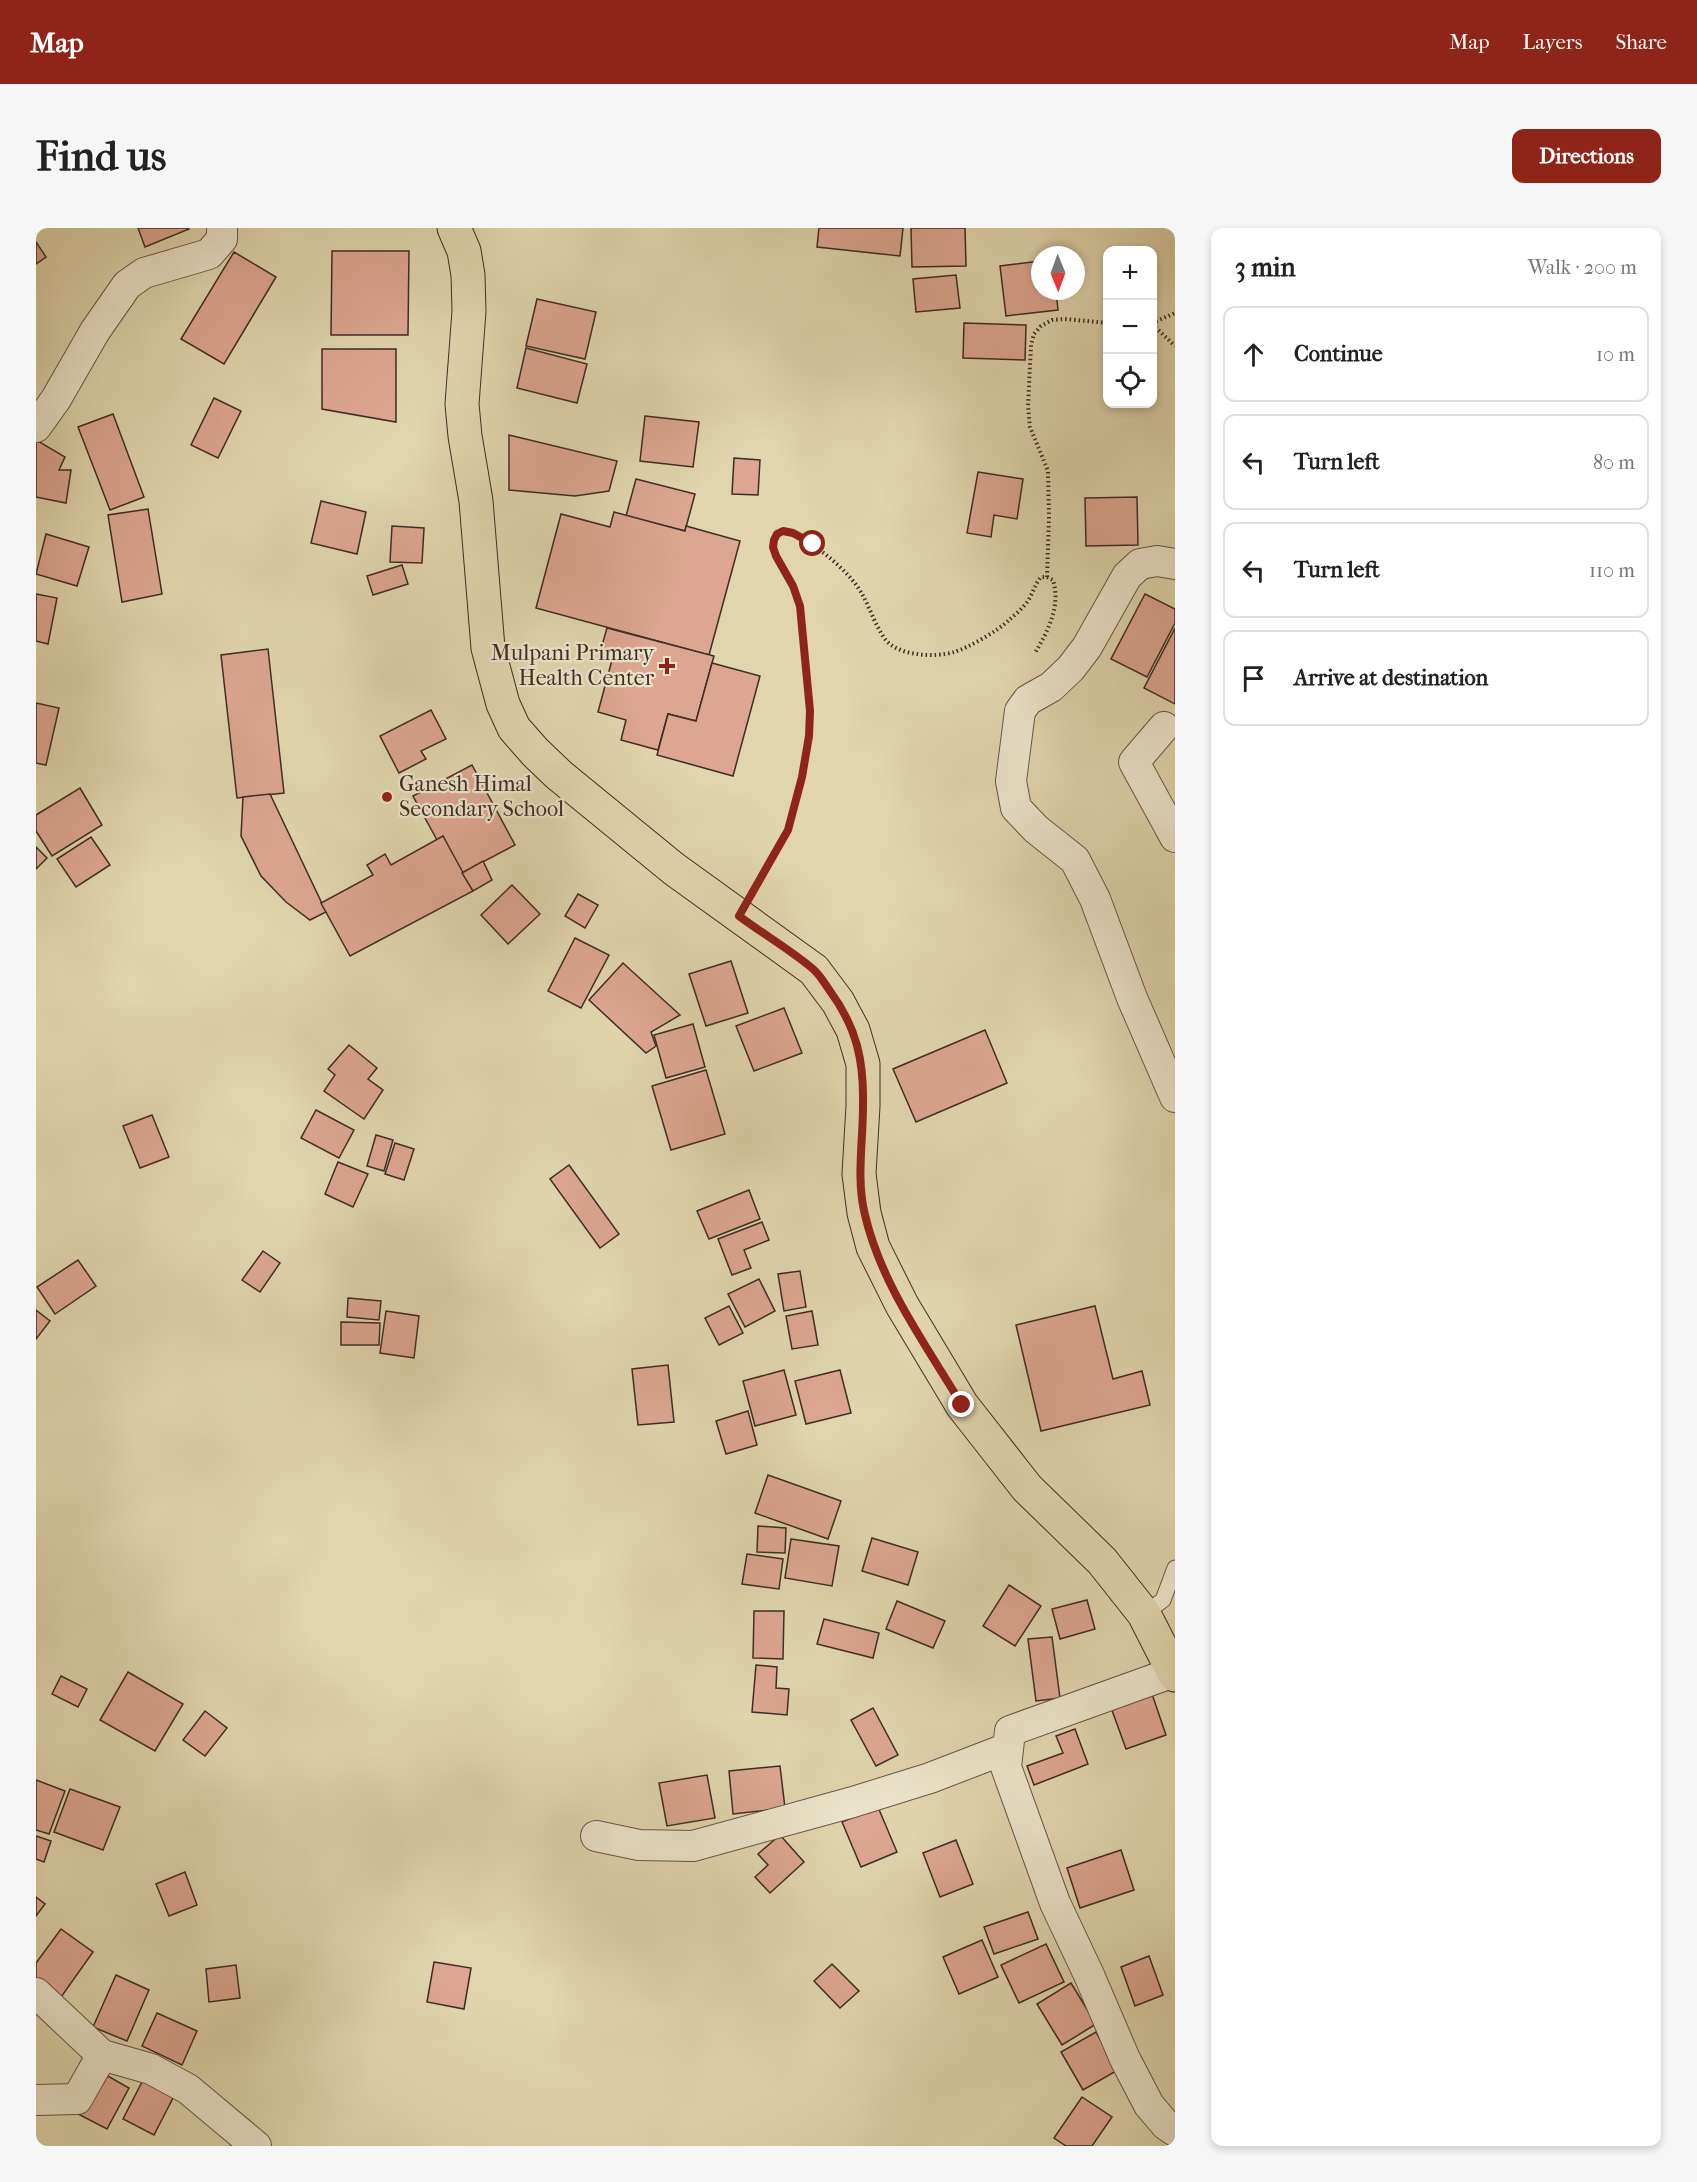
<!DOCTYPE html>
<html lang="en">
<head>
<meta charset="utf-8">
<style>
	:root { --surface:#fff; --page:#f6f6f6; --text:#222; --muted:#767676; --line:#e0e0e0; --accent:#8f2418 }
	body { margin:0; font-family:"IM FELL French Canon",serif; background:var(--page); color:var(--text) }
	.controls { position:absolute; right:18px; top:18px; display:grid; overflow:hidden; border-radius:12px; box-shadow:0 3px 9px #0003 }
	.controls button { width:54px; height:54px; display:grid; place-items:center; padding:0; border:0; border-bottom:2px solid var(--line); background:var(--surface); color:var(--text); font:30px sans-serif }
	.compass { position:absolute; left:995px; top:18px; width:54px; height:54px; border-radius:50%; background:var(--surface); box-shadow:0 3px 9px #0003; rotate:179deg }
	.stop { position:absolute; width:18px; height:18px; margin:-14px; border:4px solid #8f2418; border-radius:50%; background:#fff }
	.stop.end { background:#8f2418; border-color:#fff; box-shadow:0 2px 6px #0008 }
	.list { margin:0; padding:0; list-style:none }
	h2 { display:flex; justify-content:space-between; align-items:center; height:78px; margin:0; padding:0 24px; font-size:26px }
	h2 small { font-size:20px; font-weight:400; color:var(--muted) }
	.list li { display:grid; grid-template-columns:39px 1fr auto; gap:18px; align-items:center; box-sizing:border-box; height:96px; margin:0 12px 12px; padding:0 12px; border:2px solid var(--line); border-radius:12px }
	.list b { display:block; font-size:22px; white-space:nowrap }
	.list em { font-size:20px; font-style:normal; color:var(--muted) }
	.icon { flex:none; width:33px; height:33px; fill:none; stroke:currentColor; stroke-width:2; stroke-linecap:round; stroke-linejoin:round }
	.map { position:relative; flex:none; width:1139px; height:1918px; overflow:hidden; border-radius:12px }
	header { display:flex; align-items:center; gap:36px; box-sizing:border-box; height:84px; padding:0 30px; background:var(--accent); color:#fff }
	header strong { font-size:28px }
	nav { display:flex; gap:33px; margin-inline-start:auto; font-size:21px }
	.intro { display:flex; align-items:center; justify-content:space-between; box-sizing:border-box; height:144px; padding:0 36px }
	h1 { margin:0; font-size:42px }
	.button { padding:15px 27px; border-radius:12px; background:var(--accent); color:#fff; font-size:21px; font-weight:700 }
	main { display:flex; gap:36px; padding:0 36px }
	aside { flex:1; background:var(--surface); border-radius:12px; box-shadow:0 3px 9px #0003 }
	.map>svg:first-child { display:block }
	.building { fill:#dca690; stroke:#3f2c23; stroke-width:1.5 }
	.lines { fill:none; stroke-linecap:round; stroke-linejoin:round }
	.service-casing { stroke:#675646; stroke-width:17 }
	.minor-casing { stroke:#675646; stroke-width:32 }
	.primary-casing { stroke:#3f2c23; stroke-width:35 }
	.path { stroke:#3f2c23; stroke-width:4; stroke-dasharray:1.5 3; stroke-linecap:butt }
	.service { stroke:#ebe4ca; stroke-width:15 }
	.minor { stroke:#ebe4ca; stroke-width:30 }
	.primary { stroke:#e0d5ad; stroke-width:33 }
	.route { stroke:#8f2418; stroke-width:8 }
	.poi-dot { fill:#8f2418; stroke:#ebe4ca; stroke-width:2 }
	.labels { text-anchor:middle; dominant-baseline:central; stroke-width:4.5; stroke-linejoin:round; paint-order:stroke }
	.poi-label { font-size:22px; fill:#3f2c23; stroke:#ebe4ca; text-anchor:end }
</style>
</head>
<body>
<header>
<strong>Map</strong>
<nav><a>Map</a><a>Layers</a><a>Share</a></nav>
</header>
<div class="intro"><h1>Find us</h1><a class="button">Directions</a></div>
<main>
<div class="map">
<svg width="1139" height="1918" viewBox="0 0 1139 1918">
	<rect width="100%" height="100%" fill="#e0d5ad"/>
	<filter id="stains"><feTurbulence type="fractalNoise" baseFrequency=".00333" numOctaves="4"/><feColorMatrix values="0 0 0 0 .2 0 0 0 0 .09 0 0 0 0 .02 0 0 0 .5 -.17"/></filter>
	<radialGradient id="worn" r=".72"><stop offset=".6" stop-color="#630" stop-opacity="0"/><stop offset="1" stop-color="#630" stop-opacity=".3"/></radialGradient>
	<!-- building -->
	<g class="building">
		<polygon points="102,0 152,0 153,1 109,19"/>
		<polygon points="783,0 867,0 864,28 781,19"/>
		<polygon points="875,0 929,0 930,38 876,39"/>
		<polygon points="0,14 10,29 0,36"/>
		<polygon points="296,23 373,23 372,107 295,107"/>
		<polygon points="198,24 240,49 188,136 145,111"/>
		<polygon points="1004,33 1004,63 1020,63 1022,82 970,88 964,38"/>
		<polygon points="920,47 924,80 880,84 877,51"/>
		<polygon points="501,71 560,84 549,131 490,118"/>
		<polygon points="928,95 990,97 989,132 927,130"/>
		<polygon points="490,120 551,136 541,175 481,160"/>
		<polygon points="286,121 360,121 360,194 286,181"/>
		<polygon points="178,170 205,183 182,230 155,217"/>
		<polygon points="77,186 108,269 74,282 42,199"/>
		<polygon points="609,188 663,194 657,239 604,233"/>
		<polygon points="473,207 581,233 573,263 539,268 473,262"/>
		<polygon points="0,212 29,229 23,242 35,242 30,275 0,269"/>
		<polygon points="698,230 724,232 722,267 696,266"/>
		<polygon points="942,244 987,251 981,291 958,287 955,309 931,305"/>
		<polygon points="600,251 659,266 649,303 590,288"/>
		<polygon points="1101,269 1102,317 1050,318 1049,270"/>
		<polygon points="285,273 330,284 321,326 275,315"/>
		<polygon points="112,281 126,366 86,374 72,287"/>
		<polygon points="578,284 649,303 650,298 704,313 673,427 500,380 525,286 574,299"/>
		<polygon points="356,298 388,300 386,335 354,334"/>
		<polygon points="10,306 53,319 41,358 0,346"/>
		<polygon points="366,337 372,356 337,367 331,348"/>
		<polygon points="0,366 21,370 12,416 0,413"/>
		<polygon points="1109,366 1139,381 1139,395 1111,449 1075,431"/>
		<polygon points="571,400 678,428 660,493 632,486 622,522 585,512 590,492 562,484 576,432 563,428"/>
		<polygon points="1139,400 1139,476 1108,460"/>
		<polygon points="232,421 248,565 201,570 185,427"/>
		<polygon points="676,435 724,448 697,548 621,527 632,486 660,493"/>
		<polygon points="0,475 23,480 10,537 0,535"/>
		<polygon points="395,482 410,511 385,523 390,531 363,545 344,508"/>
		<polygon points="436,537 479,617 426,645 407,608 401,612 377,568"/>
		<polygon points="44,560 66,597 16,628 0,603 0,587"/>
		<polygon points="234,566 290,684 274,692 250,674 225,648 205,608 207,569"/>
		<polygon points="407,608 437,663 314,728 285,675 337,647 331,637 349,626 355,637"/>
		<polygon points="55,609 74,637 40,659 21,631"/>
		<polygon points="0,619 11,630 0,641"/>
		<polygon points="447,633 456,652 437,663 426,645"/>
		<polygon points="476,657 504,686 472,716 445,687"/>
		<polygon points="542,666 562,677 549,700 529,688"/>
		<polygon points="539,710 573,727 545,780 512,763"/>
		<polygon points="695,733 712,785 670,798 653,746"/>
		<polygon points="587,735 644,787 615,804 620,818 610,825 553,772"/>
		<polygon points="748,780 766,825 718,843 700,798"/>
		<polygon points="657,796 669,839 630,850 618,807"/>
		<polygon points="949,802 971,855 880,894 857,841"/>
		<polygon points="313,817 341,840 332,851 347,862 328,891 288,863 299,847 292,841"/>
		<polygon points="670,842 689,906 635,922 616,858"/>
		<polygon points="280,882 318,902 303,930 265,910"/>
		<polygon points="116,887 133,929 104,940 87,898"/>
		<polygon points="340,907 357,912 348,943 331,938"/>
		<polygon points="359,915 378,921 368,952 349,946"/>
		<polygon points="302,934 332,946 317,979 289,966"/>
		<polygon points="533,937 583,1006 564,1020 514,951"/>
		<polygon points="713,962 724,991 673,1011 661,983"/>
		<polygon points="726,994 733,1012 708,1022 715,1040 696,1047 682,1011"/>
		<polygon points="227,1023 244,1035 224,1064 206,1052"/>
		<polygon points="42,1032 60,1058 19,1086 1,1059"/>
		<polygon points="764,1043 770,1079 748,1083 742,1046"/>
		<polygon points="723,1051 739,1083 709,1099 692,1066"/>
		<polygon points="312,1070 345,1073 343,1092 311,1089"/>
		<polygon points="693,1078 707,1105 683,1117 669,1090"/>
		<polygon points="1059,1078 1077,1151 1106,1143 1114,1177 1005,1203 980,1097"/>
		<polygon points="0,1082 14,1093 0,1111"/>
		<polygon points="350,1083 383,1088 378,1130 344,1125"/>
		<polygon points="776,1083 782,1117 756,1121 750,1088"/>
		<polygon points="305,1094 344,1095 343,1117 305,1117"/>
		<polygon points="632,1137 638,1194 602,1197 596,1141"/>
		<polygon points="748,1142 760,1187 719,1198 707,1153"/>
		<polygon points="804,1142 815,1185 770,1196 759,1153"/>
		<polygon points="712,1183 721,1217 690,1226 680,1193"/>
		<polygon points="732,1247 805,1273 792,1311 719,1285"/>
		<polygon points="722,1298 750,1300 749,1325 721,1324"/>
		<polygon points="836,1310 882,1324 872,1357 826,1343"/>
		<polygon points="755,1311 803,1318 796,1358 749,1350"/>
		<polygon points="711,1326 747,1331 743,1361 706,1356"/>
		<polygon points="973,1357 1005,1378 979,1418 947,1398"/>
		<polygon points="1051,1372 1059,1401 1024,1411 1016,1381"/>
		<polygon points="861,1373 909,1393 897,1420 850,1401"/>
		<polygon points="718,1383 748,1383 747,1431 717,1430"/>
		<polygon points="788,1391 843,1405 837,1430 781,1416"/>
		<polygon points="1016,1409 1024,1470 1000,1473 992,1411"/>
		<polygon points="720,1437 741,1439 740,1460 753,1461 751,1487 716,1484"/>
		<polygon points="92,1444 147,1476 119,1523 64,1492"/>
		<polygon points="25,1448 51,1461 42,1479 16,1466"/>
		<polygon points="1114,1460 1130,1507 1090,1521 1073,1474"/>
		<polygon points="837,1480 862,1527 840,1538 815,1492"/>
		<polygon points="169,1483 191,1500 169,1528 147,1512"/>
		<polygon points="1039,1501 1052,1536 998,1557 991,1538 1027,1525 1020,1508"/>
		<polygon points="744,1538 749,1580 697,1586 693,1543"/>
		<polygon points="671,1547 679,1590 631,1598 623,1555"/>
		<polygon points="0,1552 29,1563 13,1606 0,1602"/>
		<polygon points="34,1561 84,1579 67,1622 18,1604"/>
		<polygon points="842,1579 861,1624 825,1639 806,1594"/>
		<polygon points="744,1607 768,1634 734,1665 719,1649 732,1637 722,1626"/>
		<polygon points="0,1608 15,1613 8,1634 0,1631"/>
		<polygon points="920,1612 937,1656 904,1669 887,1625"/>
		<polygon points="1085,1622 1098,1662 1044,1680 1031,1640"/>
		<polygon points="149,1644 161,1677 133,1688 120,1656"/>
		<polygon points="0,1669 9,1676 0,1688"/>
		<polygon points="992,1684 1002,1711 958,1726 948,1699"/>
		<polygon points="25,1701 57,1724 23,1772 0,1755 0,1735"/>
		<polygon points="946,1712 962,1749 923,1766 907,1729"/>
		<polygon points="1010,1716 1028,1754 983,1775 965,1737"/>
		<polygon points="1113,1728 1127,1767 1099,1778 1085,1739"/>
		<polygon points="398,1734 435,1740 428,1781 391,1774"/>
		<polygon points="796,1736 823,1763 804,1780 778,1753"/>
		<polygon points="200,1737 204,1770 173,1774 170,1741"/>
		<polygon points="80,1747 113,1762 91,1813 57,1799"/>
		<polygon points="1035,1755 1060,1796 1026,1817 1001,1776"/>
		<polygon points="121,1785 161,1803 146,1837 106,1818"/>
		<polygon points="1060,1804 1082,1842 1047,1862 1025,1824"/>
		<polygon points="63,1843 93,1860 71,1901 40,1885"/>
		<polygon points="107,1852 138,1868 118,1907 87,1891"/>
		<polygon points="1046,1869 1076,1889 1056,1918 1030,1918 1018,1910"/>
	</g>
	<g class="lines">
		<defs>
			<polyline id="service" points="1108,1386 1127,1372 1139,1340"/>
			<g id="minor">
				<polyline points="0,199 20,171 59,103 91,57 108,45 173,26 186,11 186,0"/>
				<polyline points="1139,336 1121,333 1104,336 1091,348 1051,419 1035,440 1015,459 992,472 984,483 975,553 980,580 1000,601 1039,632 1059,671 1096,770 1139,869"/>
				<polyline points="1128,499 1098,534 1139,609"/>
				<polyline points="1138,1444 974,1503 970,1539 1019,1675 1053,1747 1089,1831 1113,1877 1130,1897 1139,1903"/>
				<polyline points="560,1608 603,1617 657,1618 817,1574 894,1550 972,1520"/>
				<polyline points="0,1765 66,1827 115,1841 152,1861 220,1918"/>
				<polyline points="0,1872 41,1871 66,1827"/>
			</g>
			<polyline id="primary" points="418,0 428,23 432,47 433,83 426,176 429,208 440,273 452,420 467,476 478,500 499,524 523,547 638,641 778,742 802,774 817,802 827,836 827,878 823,946 828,985 837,1019 866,1077 926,1177 991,1260 1066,1333 1108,1386 1139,1447"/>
		</defs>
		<!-- service casing -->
		<use href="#service" class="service-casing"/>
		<!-- minor casing -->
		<use href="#minor" class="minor-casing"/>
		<!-- primary casing -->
		<use href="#primary" class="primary-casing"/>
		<!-- path -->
		<g class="path">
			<polyline points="1116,95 1139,85"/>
			<polyline points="1116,96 1139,118"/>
			<polyline points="1011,349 1013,289 1012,243 994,199 992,179 995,117 998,106 1005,98 1016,92 1029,91 1072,95"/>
			<path d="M 720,659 L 752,602 L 766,549 L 773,508 L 774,483 L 764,378 L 757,358 L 740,328 L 737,319 L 741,306 C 752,300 761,307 770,313 C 789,324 816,347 826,366 C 834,380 839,397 849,411 C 862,428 898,430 918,424 C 932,420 962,403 973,392 C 979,387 987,380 992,373 C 997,365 999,356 1005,349 L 1011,349 L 1017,352 C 1025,378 1012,403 999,425"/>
		</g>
		<!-- service -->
		<use href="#service" class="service"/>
		<!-- minor -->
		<use href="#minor" class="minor"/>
		<!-- primary -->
		<use href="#primary" class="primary"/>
	</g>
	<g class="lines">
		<!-- route -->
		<path class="route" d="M 777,316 L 757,305 L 747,303 L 741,306 L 738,312 L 737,319 L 740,328 L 757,358 L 764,378 L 774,483 L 773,508 L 766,549 L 752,602 L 703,688 C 727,706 755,722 777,741 C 784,747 789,756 794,763 C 821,800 828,833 827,878 C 827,915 820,951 829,987 C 845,1056 890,1117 926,1177"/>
	</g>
	<!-- markers -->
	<g class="poi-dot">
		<path d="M628 429h6v6h6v6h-6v6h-6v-6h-6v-6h6z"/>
		<circle cx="351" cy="569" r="6"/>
	</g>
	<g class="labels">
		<!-- poi labels -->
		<g class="poi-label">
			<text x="618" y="425">Mulpani Primary<tspan x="618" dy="25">Health Center</tspan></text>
			<text x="363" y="556" text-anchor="start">Ganesh Himal<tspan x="363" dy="25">Secondary School</tspan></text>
		</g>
	</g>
	<rect width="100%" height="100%" filter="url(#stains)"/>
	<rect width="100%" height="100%" fill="url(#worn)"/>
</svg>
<div class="controls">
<button>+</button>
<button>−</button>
<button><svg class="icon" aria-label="locate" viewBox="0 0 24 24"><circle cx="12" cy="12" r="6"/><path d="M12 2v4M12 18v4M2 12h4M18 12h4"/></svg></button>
</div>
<svg class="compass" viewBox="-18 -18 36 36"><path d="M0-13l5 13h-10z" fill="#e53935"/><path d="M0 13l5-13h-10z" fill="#767676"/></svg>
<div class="stop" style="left:777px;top:316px"></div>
<div class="stop end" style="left:926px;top:1177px"></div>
</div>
<aside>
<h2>3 min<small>Walk · 200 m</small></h2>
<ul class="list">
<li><svg class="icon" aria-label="ahead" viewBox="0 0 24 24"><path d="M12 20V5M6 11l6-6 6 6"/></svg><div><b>Continue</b></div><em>10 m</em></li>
<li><svg class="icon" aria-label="left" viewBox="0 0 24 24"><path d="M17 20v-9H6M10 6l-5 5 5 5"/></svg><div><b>Turn left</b></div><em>80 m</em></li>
<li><svg class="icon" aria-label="left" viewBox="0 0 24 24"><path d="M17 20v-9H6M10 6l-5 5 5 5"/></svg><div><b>Turn left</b></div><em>110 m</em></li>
<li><svg class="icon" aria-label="arrive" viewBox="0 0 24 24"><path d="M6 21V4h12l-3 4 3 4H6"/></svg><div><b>Arrive at destination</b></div></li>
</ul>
</aside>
</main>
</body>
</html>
